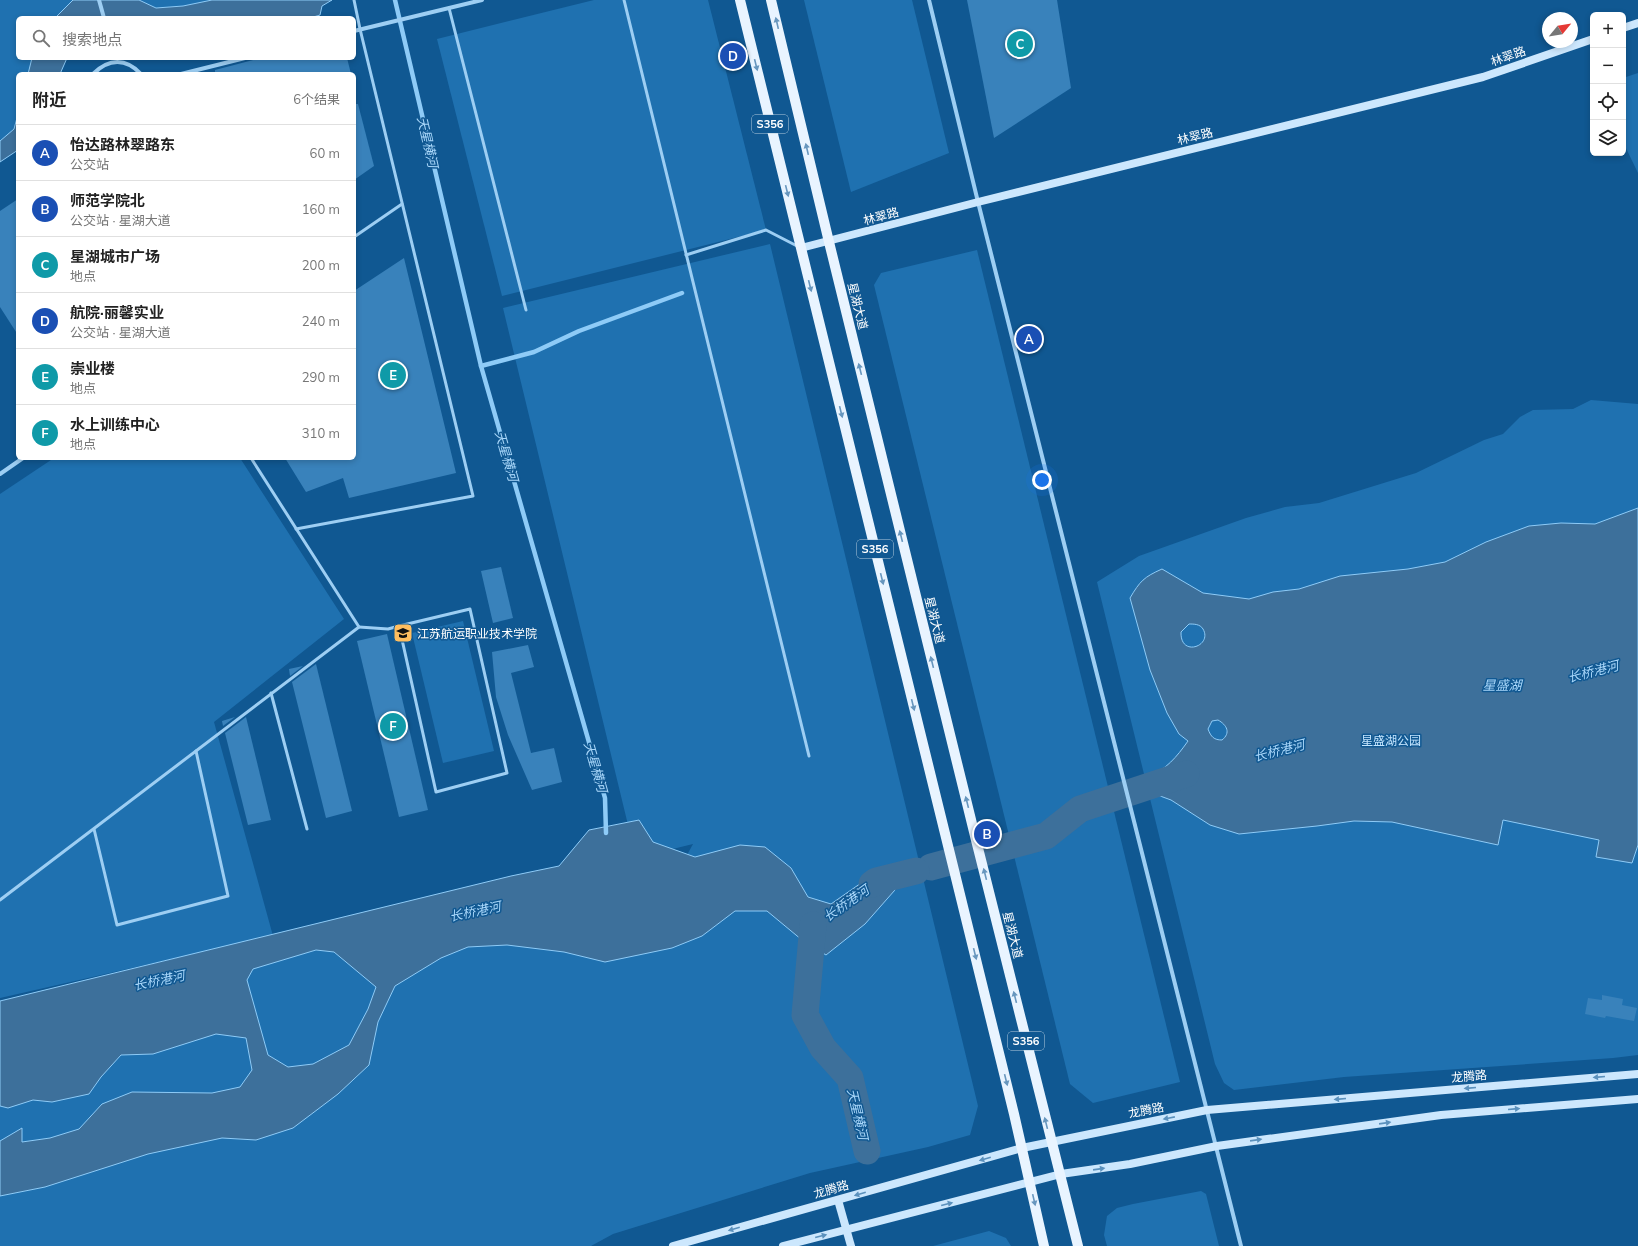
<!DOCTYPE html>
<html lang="zh">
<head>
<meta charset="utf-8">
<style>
	:root { --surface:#fff; --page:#f2f2f2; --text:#222; --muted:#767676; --line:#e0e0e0; --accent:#1a73e8 }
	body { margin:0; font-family:Mulish,"Noto Sans SC",sans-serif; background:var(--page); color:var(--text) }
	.controls { position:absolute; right:12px; top:12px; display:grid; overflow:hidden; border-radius:6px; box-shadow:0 2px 6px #0003 }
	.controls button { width:36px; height:36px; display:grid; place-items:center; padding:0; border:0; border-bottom:1px solid var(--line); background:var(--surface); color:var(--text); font:20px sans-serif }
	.compass { position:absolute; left:1542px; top:12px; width:36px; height:36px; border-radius:50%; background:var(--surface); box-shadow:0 2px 6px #0003; rotate:60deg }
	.you { position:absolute; left:1042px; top:480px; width:14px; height:14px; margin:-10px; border:3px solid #fff; border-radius:50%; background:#1a73e8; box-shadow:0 0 0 6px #1a73e833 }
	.badge { display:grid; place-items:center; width:26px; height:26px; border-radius:50%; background:var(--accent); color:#fff; font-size:13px; font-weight:700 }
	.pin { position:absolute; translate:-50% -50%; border:2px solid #fff; box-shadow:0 1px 4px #0006 }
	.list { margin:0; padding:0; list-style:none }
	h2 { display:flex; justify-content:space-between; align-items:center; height:52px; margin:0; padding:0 16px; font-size:17px }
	h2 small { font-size:13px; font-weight:400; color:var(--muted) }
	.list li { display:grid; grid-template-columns:26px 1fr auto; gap:12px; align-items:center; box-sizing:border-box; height:56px; padding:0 16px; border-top:1px solid var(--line) }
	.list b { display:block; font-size:15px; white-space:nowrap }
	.list p { margin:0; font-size:13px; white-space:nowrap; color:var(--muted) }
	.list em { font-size:13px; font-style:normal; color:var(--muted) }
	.icon { flex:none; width:22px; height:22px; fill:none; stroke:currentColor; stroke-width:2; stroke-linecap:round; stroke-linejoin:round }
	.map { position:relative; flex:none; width:1638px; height:1246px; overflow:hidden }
	.search { position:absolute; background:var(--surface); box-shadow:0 2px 6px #0003; left:16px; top:16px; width:340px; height:44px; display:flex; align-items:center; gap:10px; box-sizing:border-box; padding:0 14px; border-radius:6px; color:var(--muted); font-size:15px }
	.panel { position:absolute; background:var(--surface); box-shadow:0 2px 6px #0003; left:16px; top:72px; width:340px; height:388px; border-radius:6px }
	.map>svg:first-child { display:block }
	.green { fill:#1f71b0 }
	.water { fill:#3d709b; stroke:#8ecbf7; fill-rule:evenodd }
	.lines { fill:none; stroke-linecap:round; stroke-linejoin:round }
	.stream { stroke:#8ecbf7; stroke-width:4.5 }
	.river { stroke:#3d709b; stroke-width:27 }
	.building { fill:#3982bb }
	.lane { stroke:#9dcef3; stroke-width:3 }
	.street { stroke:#9dcef3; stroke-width:4 }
	.secondary { stroke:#cce7fd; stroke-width:8 }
	.primary { stroke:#e9f4ff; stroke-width:10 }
	.oneway { fill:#6796be }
	.oneway2 { fill:#5b91bd }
	.labels { text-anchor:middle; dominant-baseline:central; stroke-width:3; stroke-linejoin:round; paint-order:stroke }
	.shield { fill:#105892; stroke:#b7cdde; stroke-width:1 }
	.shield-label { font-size:11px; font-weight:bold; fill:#fff }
	.street-label { font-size:12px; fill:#fff; stroke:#105892 }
	.poi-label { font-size:12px; fill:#fff; stroke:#105892; text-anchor:start }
	.park-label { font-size:12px; fill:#c4e5fe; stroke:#105892 }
	.water-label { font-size:13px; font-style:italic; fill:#a9d7fa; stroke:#105892 }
</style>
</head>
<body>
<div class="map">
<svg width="1638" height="1246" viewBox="0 0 1638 1246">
	<rect width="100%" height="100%" fill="#105892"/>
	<!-- green -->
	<g class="green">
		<polygon points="0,0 77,0 80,18 18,18 18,58 67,58 60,74 18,74 18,150 0,161"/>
		<polygon points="139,0 212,0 183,6 156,8"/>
		<polygon points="594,0 708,0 766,230 502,296 437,39"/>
		<polygon points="804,0 912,0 949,153 851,192"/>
		<polygon points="1638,73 1638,173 1623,142 1623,78"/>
		<polygon points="770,244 978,1106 970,1135 928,1147 810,1173 613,1234 591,1246 0,1246 0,1015 276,954 662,901 693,844 636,858 503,308"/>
		<polygon points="977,250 1180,1082 1093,1103 1070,1084 874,285 881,273"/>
		<polygon points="1591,400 1638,404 1638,1055 1613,1058 1344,1077 1234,1090 1224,1083 1215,1064 1097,582 1139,556 1246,518 1285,507 1319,503 1416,473 1484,440 1503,434 1520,417 1533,410 1573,409"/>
		<polygon points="54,458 240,458 344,619 214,722 273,936 0,998 0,494"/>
		<polygon points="463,621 494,751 443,763 412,633"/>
		<polygon points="1201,1191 1206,1194 1219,1246 1107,1246 1104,1235 1107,1216 1117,1208 1133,1204"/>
		<polygon points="989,1231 1006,1238 1011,1246 933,1246"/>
	</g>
	<!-- water -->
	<g class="water">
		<polygon points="73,0 139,0 156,8 183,6 212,0 332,0 322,6 320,15 310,18 55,18"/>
		<polygon points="32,58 67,58 60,74 28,74"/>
		<polygon points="18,114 18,150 0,162 0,141 14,129"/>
		<path d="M 1638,508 L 1638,845 L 1632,863 L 1596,857 L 1599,840 L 1503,820 L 1498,845 L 1392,822 L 1354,821 L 1317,826 L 1239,834 L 1210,825 L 1171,800 L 1152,793 L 1148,778 C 1167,768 1176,758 1188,741 L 1179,734 L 1167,713 L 1150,670 L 1130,598 C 1140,581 1144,577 1162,569 L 1203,593 L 1249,599 L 1273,592 L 1299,589 L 1340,576 L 1408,569 L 1445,562 L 1486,542 L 1529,526 L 1561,523 L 1595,524 ZM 1189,624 C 1194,624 1200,624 1203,629 C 1213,646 1180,658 1181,632 ZM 1218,720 C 1227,725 1231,733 1222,740 C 1214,740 1211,737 1208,729 L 1212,721 Z"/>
		<path d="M 639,820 L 653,842 L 695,857 L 740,845 L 765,847 L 791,868 L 808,897 L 831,904 L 874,874 L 910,865 L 902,882 L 865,924 L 826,955 L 802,940 L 767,911 L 735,911 L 702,936 L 672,948 L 605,962 L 564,952 L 507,945 L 468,947 L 441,958 L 395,986 L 378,1022 L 369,1065 L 338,1094 L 293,1128 L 256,1140 L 222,1138 L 148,1154 L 45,1187 L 0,1196 L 0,1141 L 22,1128 L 22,1142 L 50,1138 L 79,1129 L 102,1104 L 132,1092 L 212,1093 L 240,1087 L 252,1070 L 246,1038 L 216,1034 L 153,1054 L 121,1055 L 101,1077 L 89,1094 L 52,1102 L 33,1100 L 8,1108 L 0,1106 L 0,1001 L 511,876 L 559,866 L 589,830 ZM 316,950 L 334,952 L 376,987 L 368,1009 L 349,1045 L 313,1064 L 288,1067 L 268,1055 L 247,980 L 253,969 Z"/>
	</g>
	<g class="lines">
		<!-- stream -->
		<g class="stream">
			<polyline points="395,0 481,366 605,798 606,833"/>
			<polyline points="481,366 534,352 579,331 682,293"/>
		</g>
		<!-- river -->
		<g class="river">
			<polyline points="931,867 1046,836 1080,809 1186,774"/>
			<polyline points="872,884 876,881 916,871"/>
			<polyline points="813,925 805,1015 823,1048 850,1078 867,1151"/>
		</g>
	</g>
	<!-- building -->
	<g class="building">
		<polygon points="967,0 1057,0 1071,88 994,138"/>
		<polygon points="261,58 347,58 351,74 215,74 215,70"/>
		<polygon points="354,104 358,104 374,166 354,180"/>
		<polygon points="18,199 18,335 0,307 0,211"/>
		<polygon points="404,258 456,473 349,498 343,478 306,492 285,458 354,458 354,291"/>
		<polygon points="501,567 513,618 493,623 481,571"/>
		<polygon points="387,634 428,810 399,817 357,641"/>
		<polygon points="528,645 534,667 511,673 531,753 554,748 562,782 532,790 508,735 496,697 492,652"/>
		<polygon points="316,664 352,811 326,818 292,682"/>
		<polygon points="303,666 290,676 289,669"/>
		<polygon points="235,717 223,726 222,721"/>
		<polygon points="246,717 271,820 248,825 225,733"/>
		<polygon points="1602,995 1623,999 1622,1005 1637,1008 1634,1021 1606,1016 1605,1018 1585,1014 1588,998 1602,1000"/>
	</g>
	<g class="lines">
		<!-- lane -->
		<g class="lane">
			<polyline points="624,0 809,756"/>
			<polyline points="449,8 526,310"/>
			<polyline points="354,237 402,204"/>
			<polyline points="686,255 766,230 799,247"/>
			<polyline points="296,529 473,496 360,29 354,0"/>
			<polyline points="359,627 388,629 399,626 470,609 507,773 436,792 399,626"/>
			<polyline points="271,693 307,829"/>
			<polyline points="94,829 117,925 228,896 196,751"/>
			<polyline points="0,900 359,627 251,458"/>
		</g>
		<!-- street -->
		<g class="street">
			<polyline points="99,0 104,18"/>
			<polyline points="929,0 978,202 1241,1246"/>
			<polyline points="354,31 482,0"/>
			<path d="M 93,74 C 109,58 126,58 141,74"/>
			<polyline points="181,74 245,58"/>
			<polyline points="0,474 23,458"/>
		</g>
		<!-- secondary -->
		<g class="secondary">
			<polyline points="1623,28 1638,23"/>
			<polyline points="801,248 978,202 1483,77 1593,39"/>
			<polyline points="838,1200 851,1246"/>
			<polyline points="673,1246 1022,1148 1207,1110 1638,1074"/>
			<polyline points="783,1246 1061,1174 1130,1164 1217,1146 1441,1115 1638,1099"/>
		</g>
		<!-- primary -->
		<g class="primary">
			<polyline points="740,0 1014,1114 1044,1246"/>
			<polyline points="771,0 829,242 976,840 1078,1246"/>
		</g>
	</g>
	<!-- one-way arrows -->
	<defs><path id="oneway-solid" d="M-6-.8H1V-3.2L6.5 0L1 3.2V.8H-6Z"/></defs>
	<g class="oneway">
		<use href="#oneway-solid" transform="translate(777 23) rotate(-103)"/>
		<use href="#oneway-solid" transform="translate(756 65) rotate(76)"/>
		<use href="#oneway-solid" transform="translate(807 149) rotate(-103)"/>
		<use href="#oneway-solid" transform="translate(787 191) rotate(76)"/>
		<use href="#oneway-solid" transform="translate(810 286) rotate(76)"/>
		<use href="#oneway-solid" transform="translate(860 369) rotate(-104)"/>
		<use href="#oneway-solid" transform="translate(841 412) rotate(76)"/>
		<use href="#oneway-solid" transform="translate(901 536) rotate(-104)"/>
		<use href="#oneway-solid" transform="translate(882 579) rotate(76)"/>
		<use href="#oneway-solid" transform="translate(932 662) rotate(-104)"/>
		<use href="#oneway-solid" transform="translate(913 705) rotate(76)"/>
		<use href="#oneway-solid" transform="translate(967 802) rotate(-104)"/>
		<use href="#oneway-solid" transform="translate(985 874) rotate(-104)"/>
		<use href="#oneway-solid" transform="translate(975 954) rotate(76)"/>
		<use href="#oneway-solid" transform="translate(1015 997) rotate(-104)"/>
		<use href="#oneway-solid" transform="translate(1006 1080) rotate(76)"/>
		<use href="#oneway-solid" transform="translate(1046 1123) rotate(-104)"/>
		<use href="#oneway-solid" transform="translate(1034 1200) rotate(77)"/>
	</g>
	<g class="oneway2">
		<use href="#oneway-solid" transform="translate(1599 1077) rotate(175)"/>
		<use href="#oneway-solid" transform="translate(1470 1088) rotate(175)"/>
		<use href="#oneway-solid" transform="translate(1340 1099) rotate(175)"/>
		<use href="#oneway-solid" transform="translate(1514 1109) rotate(-5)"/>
		<use href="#oneway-solid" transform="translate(1169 1118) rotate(169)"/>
		<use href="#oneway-solid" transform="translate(1385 1123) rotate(-8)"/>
		<use href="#oneway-solid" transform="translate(1256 1140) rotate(-8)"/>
		<use href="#oneway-solid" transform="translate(985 1159) rotate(164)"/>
		<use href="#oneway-solid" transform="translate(1099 1169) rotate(-8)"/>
		<use href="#oneway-solid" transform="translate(860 1194) rotate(164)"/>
		<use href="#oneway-solid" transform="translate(947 1204) rotate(-14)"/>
		<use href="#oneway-solid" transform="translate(734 1229) rotate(164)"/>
		<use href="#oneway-solid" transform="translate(821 1236) rotate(-14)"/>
	</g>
	<!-- icons -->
	<defs>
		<symbol id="university-square" viewBox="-11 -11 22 22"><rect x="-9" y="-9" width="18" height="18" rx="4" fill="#ffbe5f" stroke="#105892"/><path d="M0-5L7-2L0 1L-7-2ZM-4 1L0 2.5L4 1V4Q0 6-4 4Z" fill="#111"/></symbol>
	</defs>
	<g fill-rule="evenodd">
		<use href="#university-square" x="392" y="622" width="22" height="22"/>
	</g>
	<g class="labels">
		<!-- shield labels -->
		<g class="shield">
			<rect x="752" y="115" width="36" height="18" rx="3"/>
			<rect x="857" y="540" width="36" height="18" rx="3"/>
			<rect x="1008" y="1032" width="36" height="18" rx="3"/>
		</g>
		<g class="shield-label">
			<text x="770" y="124">S356</text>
			<text x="875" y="549">S356</text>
			<text x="1026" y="1041">S356</text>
		</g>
		<!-- street labels -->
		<g class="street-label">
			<text transform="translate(1508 56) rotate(-19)">林翠路</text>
			<text transform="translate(1195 136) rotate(-14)">林翠路</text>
			<text transform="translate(881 216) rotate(-15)">林翠路</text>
			<text transform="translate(858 306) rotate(76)">星湖大道</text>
			<text transform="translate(935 620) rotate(76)">星湖大道</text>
			<text transform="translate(1013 935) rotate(76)">星湖大道</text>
			<text transform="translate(1469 1076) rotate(-5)">龙腾路</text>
			<text transform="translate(1146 1110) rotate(-11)">龙腾路</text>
			<text transform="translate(831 1189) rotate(-16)">龙腾路</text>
		</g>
		<!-- poi labels -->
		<g class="poi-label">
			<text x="417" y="633">江苏航运职业技术学院</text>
		</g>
		<!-- park labels -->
		<g class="park-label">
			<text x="1391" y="740">星盛湖公园</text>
		</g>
		<!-- water labels -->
		<g class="water-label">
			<text transform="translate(428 142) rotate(77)">天星横河</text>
			<text transform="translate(507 456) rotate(74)">天星横河</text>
			<text transform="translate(1593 671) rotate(-14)">长桥港河</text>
			<text x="1502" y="685">星盛湖</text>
			<text transform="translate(1279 750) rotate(-14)">长桥港河</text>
			<text transform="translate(596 767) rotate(74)">天星横河</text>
			<text transform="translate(846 903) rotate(-35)">长桥港河</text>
			<text transform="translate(475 911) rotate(-12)">长桥港河</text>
			<text transform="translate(159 980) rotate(-12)">长桥港河</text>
			<text transform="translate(858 1114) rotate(77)">天星横河</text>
		</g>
	</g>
</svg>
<div class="controls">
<button>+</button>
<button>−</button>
<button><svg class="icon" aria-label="locate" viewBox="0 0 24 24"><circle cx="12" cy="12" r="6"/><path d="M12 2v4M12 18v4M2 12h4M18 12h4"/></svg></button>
<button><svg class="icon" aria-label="layers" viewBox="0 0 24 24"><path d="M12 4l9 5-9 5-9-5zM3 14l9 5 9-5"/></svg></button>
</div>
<svg class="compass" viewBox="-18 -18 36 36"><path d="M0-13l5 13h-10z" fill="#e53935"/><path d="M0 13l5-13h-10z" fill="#767676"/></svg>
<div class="you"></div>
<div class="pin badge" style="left:1029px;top:339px;background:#1a4fb4">A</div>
<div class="pin badge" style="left:987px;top:834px;background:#1a4fb4">B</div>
<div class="pin badge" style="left:1020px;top:44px;background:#0f9aa8">C</div>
<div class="pin badge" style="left:733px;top:56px;background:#1a4fb4">D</div>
<div class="pin badge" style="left:393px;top:375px;background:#0f9aa8">E</div>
<div class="pin badge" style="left:393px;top:726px;background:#0f9aa8">F</div>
<div class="search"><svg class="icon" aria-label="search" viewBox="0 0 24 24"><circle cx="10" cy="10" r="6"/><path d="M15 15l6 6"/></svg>搜索地点</div>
<section class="panel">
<h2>附近<small>6个结果</small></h2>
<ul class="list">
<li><span class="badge" style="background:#1a4fb4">A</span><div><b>怡达路林翠路东</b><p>公交站</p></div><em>60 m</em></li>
<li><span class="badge" style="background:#1a4fb4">B</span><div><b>师范学院北</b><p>公交站 · 星湖大道</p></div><em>160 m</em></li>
<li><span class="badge" style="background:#0f9aa8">C</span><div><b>星湖城市广场</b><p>地点</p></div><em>200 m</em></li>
<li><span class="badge" style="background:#1a4fb4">D</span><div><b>航院·丽馨实业</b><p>公交站 · 星湖大道</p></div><em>240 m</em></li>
<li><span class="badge" style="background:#0f9aa8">E</span><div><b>崇业楼</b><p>地点</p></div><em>290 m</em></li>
<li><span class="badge" style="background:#0f9aa8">F</span><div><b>水上训练中心</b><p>地点</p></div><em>310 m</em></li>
</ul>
</section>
</div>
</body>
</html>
